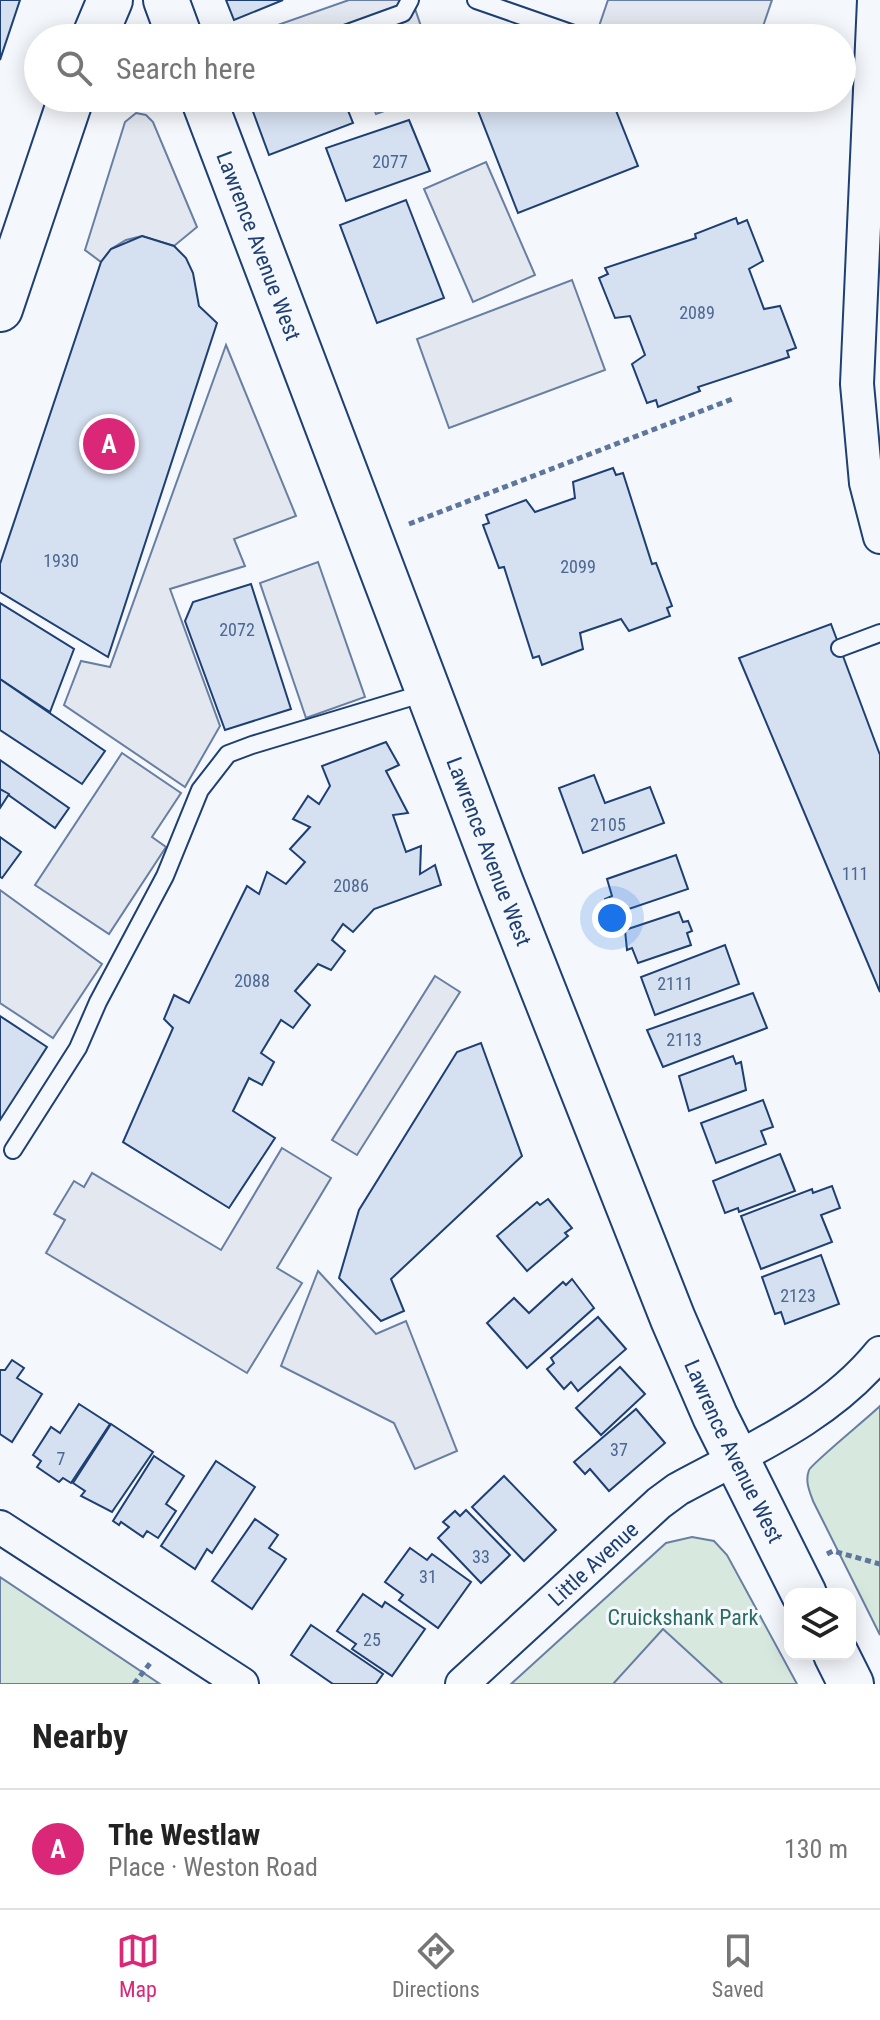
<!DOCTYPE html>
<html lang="en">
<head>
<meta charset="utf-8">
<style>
	:root { --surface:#fff; --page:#f2f2f2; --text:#222; --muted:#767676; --line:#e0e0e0; --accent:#db2777 }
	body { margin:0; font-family:"Roboto Condensed",sans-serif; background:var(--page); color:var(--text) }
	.controls { position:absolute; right:24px; bottom:24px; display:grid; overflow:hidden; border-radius:16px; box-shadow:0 4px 20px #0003 }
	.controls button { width:72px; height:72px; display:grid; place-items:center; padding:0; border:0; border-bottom:2px solid var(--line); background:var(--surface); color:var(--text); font:40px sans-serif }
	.you { position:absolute; left:612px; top:918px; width:28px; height:28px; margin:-20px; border:6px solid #fff; border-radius:50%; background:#1a73e8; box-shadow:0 0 0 12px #1a73e833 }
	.badge { display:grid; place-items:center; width:52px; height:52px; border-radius:50%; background:var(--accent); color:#fff; font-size:26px; font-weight:700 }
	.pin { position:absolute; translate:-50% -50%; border:4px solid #fff; box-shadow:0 2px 8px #0006 }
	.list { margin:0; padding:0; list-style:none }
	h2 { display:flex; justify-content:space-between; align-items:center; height:104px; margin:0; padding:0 32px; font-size:34px }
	h2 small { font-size:26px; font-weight:400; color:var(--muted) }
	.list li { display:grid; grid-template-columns:52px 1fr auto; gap:24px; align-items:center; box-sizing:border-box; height:120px; padding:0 32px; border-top:2px solid var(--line) }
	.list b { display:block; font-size:30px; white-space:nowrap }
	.list p { margin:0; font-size:26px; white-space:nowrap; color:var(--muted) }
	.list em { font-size:26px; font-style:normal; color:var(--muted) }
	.icon { flex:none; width:44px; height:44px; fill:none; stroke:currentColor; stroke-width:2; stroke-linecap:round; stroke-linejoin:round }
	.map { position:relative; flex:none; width:880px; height:1684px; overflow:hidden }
	.search { position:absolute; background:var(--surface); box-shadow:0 4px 20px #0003; left:24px; right:24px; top:24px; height:88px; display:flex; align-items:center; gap:20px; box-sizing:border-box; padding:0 28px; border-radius:44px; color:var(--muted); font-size:30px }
	.sheet { height:224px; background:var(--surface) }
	nav { display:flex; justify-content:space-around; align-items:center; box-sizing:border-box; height:112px; border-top:2px solid var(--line); background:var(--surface); font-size:22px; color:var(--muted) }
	nav a { display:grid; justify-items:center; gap:4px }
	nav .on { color:var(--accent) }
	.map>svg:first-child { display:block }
	.green { fill:#d7e8df; stroke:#687fa3; stroke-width:2 }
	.parking { fill:#e3e8f0; stroke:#687fa3; stroke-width:2 }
	.building { fill:#d5e0f0; stroke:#1d3f73; stroke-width:2 }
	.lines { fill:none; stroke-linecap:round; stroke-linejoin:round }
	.service-casing { stroke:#1d3f73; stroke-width:20 }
	.minor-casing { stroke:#1d3f73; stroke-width:36 }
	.secondary-casing { stroke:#1d3f73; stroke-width:48 }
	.path { stroke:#5e769c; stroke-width:5; stroke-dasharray:6 4; stroke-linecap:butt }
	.service { stroke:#f4f7fb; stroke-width:16 }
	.minor { stroke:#f4f7fb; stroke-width:32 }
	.secondary { stroke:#f4f7fb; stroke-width:44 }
	.labels { text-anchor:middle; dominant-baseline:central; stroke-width:6; stroke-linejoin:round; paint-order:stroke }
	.number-label { font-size:18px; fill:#4b6792 }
	.street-label { font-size:22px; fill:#1d3f73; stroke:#f4f7fb }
	.park-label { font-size:22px; fill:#2c6c60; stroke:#f4f7fb }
</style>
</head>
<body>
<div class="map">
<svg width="880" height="1684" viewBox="0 0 880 1684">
	<rect width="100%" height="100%" fill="#f4f7fb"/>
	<!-- green -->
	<g class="green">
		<path d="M 880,1406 L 880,1635 L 813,1501 C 809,1490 805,1481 809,1470 C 811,1464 870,1416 880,1406 Z"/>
		<polygon points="692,1537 714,1541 727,1555 797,1684 511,1684 666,1543"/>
		<polygon points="0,1577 160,1684 0,1684"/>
	</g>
	<!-- parking -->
	<g class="parking">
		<polygon points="349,0 412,0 425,38 269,38 266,29"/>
		<polygon points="608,0 772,0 759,38 615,38 597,32"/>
		<polygon points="370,98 421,98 376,114"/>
		<polygon points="136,113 146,115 153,122 197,227 174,246 142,236 126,240 111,249 101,262 85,250 125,122"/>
		<polygon points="486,162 535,275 473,302 424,189"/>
		<polygon points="572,280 605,370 449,428 417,339"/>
		<polygon points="226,345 296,516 234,539 245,566 170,589 220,726 185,787 64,705 81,661 110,667"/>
		<polygon points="318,562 365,697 306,718 260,583"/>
		<polygon points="122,753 181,793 152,837 166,847 109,934 35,885"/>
		<polygon points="0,890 102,964 53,1038 0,1003"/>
		<polygon points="435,976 460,992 357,1155 332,1140"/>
		<polygon points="282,1148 331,1178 277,1268 302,1283 247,1373 46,1253 65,1220 54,1214 74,1181 84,1187 92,1173 221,1250"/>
		<polygon points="318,1271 376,1334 406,1321 457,1451 415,1469 394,1423 281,1366"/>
		<polygon points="663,1629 723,1684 613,1684"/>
	</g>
	<!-- building -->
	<g class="building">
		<polygon points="0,0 20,0 0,60"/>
		<polygon points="226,0 283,0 234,20"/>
		<polygon points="248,98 343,98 353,123 269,155"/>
		<polygon points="473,98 611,98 638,166 518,213"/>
		<polygon points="409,120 430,171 346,201 326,148"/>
		<polygon points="406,200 444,298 377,323 340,225"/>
		<polygon points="736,218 738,224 747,220 763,261 749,269 764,309 780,306 796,348 787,351 789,357 698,387 700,391 658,407 656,400 647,403 632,364 645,355 630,316 615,318 599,278 608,274 605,268 696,238 695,234"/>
		<polygon points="142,236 174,246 186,258 193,273 199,306 217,323 108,657 0,592 0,564 101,262 111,249"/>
		<polygon points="613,468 616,475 623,473 652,564 656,563 672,606 667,608 670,616 629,631 621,619 580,633 583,649 542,665 539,656 533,658 504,567 499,568 483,525 489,523 486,515 526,500 535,512 575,498 573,482"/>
		<polygon points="251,584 291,709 225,730 185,621 193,602"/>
		<polygon points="0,603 74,649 50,712 0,679"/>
		<polygon points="831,624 880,755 880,992 739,658"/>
		<polygon points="0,679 105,751 82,784 0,730"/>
		<polygon points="386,742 399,765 386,771 408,813 393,815 406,852 421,846 420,874 435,865 441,885 374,909 353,932 343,924 332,940 345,951 331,970 318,964 295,991 310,1005 293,1028 281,1020 261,1053 274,1062 262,1085 249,1078 233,1111 275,1138 229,1208 123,1142 173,1028 164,1019 174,995 189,1003 247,886 259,894 267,872 286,884 305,862 290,849 310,827 293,819 308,796 319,804 330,786 322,766"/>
		<polygon points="0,760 69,808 55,828 0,789"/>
		<polygon points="594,775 605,803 650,787 664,823 583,853 559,788"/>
		<polygon points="0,789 9,794 0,808"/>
		<polygon points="0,837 21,852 2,878 0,877"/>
		<polygon points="676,855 688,889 617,913 615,907 608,909 605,899 612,896 607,879"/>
		<polygon points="679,912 683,922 688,921 692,931 687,933 691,945 638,963 632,948 627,950 625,930"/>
		<polygon points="725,945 739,984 655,1015 641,977"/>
		<polygon points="753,993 767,1028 663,1067 647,1030"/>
		<polygon points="0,1016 47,1047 0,1120"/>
		<polygon points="481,1043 522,1156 391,1279 404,1311 381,1321 339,1278 359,1210 457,1052"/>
		<polygon points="733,1056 736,1064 741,1062 746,1090 689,1111 679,1076"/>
		<polygon points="763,1100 773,1127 761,1131 766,1144 716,1163 701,1123"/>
		<polygon points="780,1154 795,1191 739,1212 738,1208 725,1213 713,1181"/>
		<polygon points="832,1186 840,1208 821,1215 832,1242 761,1269 741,1216 812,1189 813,1193"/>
		<polygon points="548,1199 572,1228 565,1233 568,1236 527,1271 497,1236 537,1202 540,1205"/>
		<polygon points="821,1255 839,1304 785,1324 781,1312 775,1314 762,1277"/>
		<polygon points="572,1279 594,1308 527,1368 487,1323 514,1298 529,1313 563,1282 566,1285"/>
		<polygon points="598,1317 626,1349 578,1391 571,1382 564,1389 547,1369 554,1363 551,1358"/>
		<polygon points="12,1360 24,1368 17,1378 42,1394 12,1442 0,1434 0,1370 5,1370"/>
		<polygon points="620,1367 645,1394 601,1435 576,1408"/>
		<polygon points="79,1404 110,1424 71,1483 63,1478 59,1482 37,1467 41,1461 33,1455 51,1427 60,1433"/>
		<polygon points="636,1409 665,1443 609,1491 590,1469 585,1474 574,1462"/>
		<polygon points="111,1424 153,1452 112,1512 81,1496 85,1491 73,1483"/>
		<polygon points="154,1456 184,1476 166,1504 176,1511 158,1538 147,1531 143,1537 121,1522 119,1525 113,1521"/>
		<polygon points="216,1461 255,1487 212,1553 207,1549 195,1569 161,1546"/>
		<polygon points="504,1476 556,1530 524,1561 472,1507"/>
		<polygon points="466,1510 510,1555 481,1583 438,1538 449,1527 443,1522 455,1511 460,1516"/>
		<polygon points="255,1519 278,1535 269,1548 286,1559 252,1609 212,1581"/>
		<polygon points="410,1548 427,1560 432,1554 471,1582 438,1628 399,1600 403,1595 385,1582"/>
		<polygon points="363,1594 382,1607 385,1602 425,1629 392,1676 352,1649 356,1644 337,1631"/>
		<polygon points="311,1625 383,1674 376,1684 333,1684 291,1655"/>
	</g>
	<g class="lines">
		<defs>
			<g id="service">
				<polyline points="476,0 585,38"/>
				<polyline points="334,38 403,13 410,0"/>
				<polyline points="840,648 880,633"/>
				<polyline points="13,1150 78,1048 98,1002 165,876 200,790 228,754 252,745 428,692"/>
			</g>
			<g id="minor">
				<polyline points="874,0 857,384 866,483 880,537"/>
				<polyline points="0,1527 242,1684"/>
				<path id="s1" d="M 462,1684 L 659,1503 L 678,1489 C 750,1450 828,1417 880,1353"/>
			</g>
			<g id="secondary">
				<polyline points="166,0 180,38"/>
				<polyline points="94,38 110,0"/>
				<path id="s2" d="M 203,98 L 501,883 L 673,1319 L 715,1416 L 804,1594"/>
				<polyline points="0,309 71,98"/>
				<polyline points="836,1654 851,1684"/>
			</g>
		</defs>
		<!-- service casing -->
		<use href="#service" class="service-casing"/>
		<!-- minor casing -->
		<use href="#minor" class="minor-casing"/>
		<!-- secondary casing -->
		<use href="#secondary" class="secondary-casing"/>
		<!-- path -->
		<g class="path">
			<polyline points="409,524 735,398"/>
			<polyline points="827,1554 833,1551 880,1564"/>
			<polyline points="134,1684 151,1662"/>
		</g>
		<!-- service -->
		<use href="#service" class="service"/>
		<!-- minor -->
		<use href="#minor" class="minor"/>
		<!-- secondary -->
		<use href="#secondary" class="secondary"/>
	</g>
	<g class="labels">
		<!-- number labels -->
		<g class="number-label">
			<text x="390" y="161">2077</text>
			<text x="697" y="312">2089</text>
			<text x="61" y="560">1930</text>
			<text x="578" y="566">2099</text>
			<text x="237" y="629">2072</text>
			<text x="608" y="824">2105</text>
			<text x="855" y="873">111</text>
			<text x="351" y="885">2086</text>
			<text x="252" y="980">2088</text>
			<text x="675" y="983">2111</text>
			<text x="684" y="1039">2113</text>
			<text x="798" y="1295">2123</text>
			<text x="619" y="1449">37</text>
			<text x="61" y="1458">7</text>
			<text x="481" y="1556">33</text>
			<text x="428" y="1576">31</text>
			<text x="372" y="1639">25</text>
		</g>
		<!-- street labels -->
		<g class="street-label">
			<text stroke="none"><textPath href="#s2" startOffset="158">Lawrence Avenue West</textPath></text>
			<text stroke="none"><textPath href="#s2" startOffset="806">Lawrence Avenue West</textPath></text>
			<text stroke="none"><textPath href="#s2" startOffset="1454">Lawrence Avenue West</textPath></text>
			<text stroke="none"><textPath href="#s1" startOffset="178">Little Avenue</textPath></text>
		</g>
		<!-- park labels -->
		<g class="park-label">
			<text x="683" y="1617">Cruickshank Park</text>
		</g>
	</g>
</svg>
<div class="controls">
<button><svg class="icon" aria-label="layers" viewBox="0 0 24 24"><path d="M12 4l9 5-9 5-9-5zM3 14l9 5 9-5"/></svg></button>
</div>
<div class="you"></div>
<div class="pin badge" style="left:109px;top:444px">A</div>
<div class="search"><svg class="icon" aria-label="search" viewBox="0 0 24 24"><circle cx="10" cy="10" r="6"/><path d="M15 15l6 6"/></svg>Search here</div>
</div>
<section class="sheet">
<h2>Nearby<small></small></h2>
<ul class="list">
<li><span class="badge">A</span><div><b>The Westlaw</b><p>Place · Weston Road</p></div><em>130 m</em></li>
</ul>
</section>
<nav>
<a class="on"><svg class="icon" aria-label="map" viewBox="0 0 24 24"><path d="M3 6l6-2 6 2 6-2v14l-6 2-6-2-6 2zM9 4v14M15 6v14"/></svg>Map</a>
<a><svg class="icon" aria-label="directions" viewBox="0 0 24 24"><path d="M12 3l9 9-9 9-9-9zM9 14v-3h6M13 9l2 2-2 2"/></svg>Directions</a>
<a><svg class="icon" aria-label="saved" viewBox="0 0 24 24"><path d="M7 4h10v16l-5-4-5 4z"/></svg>Saved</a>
</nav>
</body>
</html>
